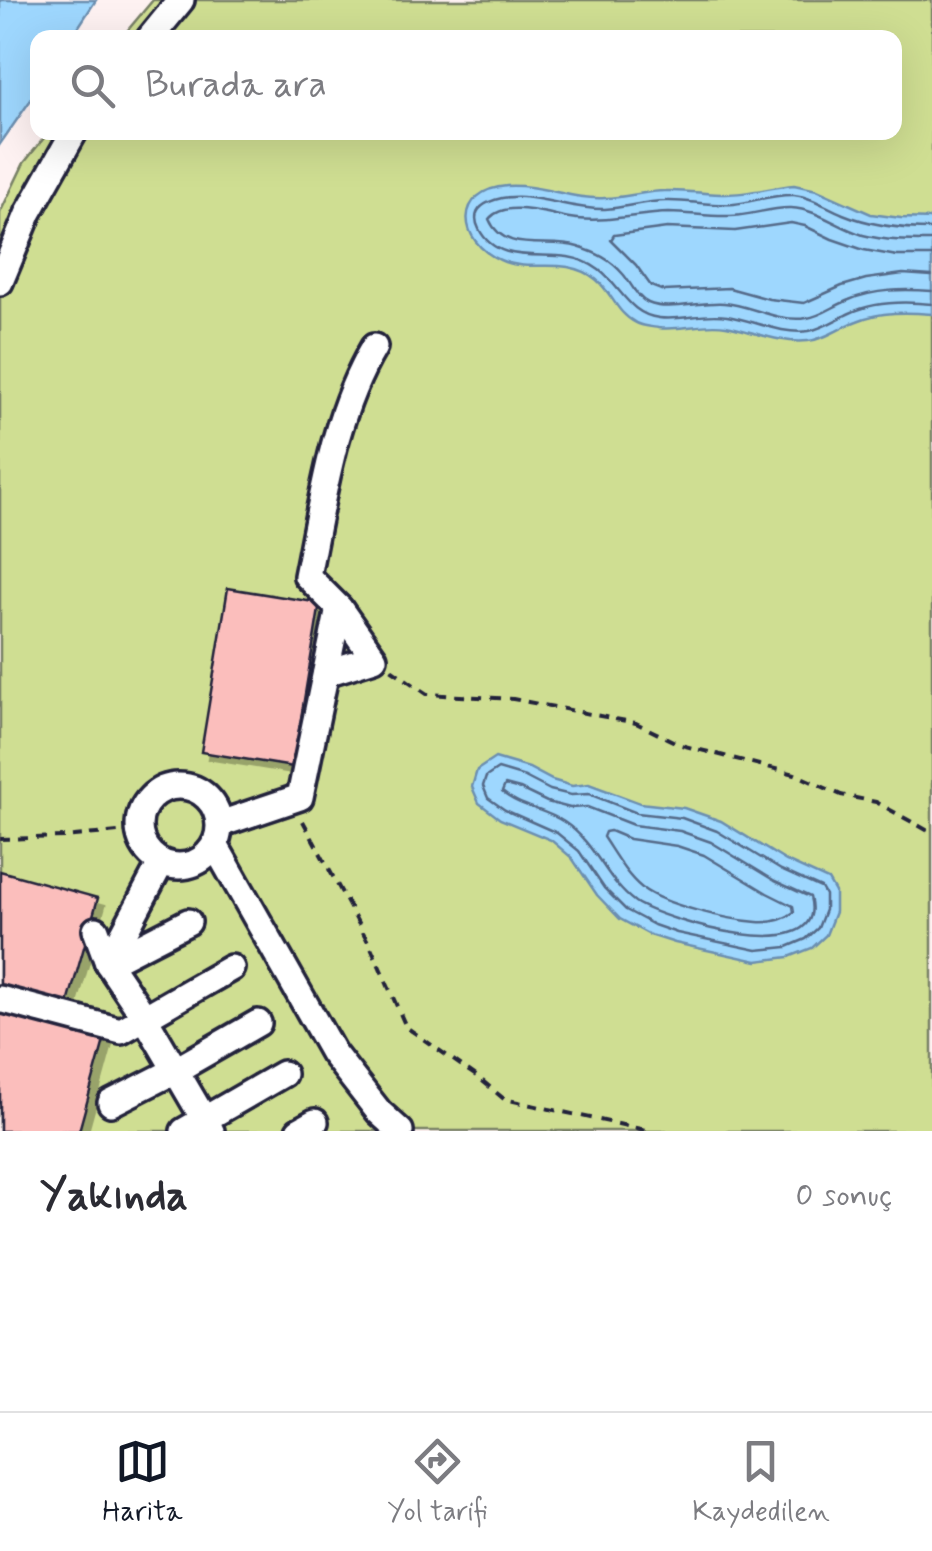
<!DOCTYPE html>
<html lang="tr">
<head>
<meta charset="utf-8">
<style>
	:root { --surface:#fff; --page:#f7f7f7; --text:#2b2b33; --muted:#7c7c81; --line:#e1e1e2; --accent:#111827 }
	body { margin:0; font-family:Mynerve,sans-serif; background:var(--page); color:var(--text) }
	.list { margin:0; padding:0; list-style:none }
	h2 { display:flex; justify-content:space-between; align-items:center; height:130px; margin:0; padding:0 40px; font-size:42px }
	h2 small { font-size:32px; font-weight:400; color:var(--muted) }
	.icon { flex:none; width:55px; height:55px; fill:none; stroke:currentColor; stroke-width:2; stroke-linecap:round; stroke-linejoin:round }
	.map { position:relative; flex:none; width:932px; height:1131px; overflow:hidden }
	.search { position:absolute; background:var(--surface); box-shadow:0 10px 40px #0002; left:30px; right:30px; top:30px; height:110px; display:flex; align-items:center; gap:25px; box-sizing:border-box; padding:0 35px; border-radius:20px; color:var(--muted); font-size:38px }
	.sheet { height:280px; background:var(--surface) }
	nav { display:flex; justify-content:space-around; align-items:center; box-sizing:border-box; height:140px; border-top:2px solid var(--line); background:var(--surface); font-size:28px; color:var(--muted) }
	nav a { display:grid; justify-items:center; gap:5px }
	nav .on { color:var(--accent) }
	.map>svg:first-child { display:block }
	.green { fill:#cfde92; stroke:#788066; stroke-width:2.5 }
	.water { fill:#9ed7fe; stroke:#6c8fb0; stroke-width:2.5 }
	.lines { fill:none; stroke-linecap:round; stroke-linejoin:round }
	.shore { stroke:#546a89; stroke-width:2.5 }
	.building { fill:#fbbebc; stroke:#22223b; stroke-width:2.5; filter:url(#shadow) }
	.minor-casing { stroke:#22223b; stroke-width:32 }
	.path { stroke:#22223b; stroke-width:4; stroke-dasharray:10 8; stroke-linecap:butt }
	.minor { stroke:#fff; stroke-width:25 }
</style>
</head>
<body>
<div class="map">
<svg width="932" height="1131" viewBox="0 0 932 1131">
	<defs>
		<filter id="shadow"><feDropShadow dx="7" dy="7" stdDeviation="0" flood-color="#0004"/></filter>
	</defs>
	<rect width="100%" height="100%" fill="#fef2f2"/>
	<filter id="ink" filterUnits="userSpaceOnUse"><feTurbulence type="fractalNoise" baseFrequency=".01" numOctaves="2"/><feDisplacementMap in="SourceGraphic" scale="20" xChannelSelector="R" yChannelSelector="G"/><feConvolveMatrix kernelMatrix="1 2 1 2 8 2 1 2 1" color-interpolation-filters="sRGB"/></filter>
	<g filter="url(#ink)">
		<!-- green -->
		<polygon class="green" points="153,0 932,0 932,1131 0,1131 0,213 24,163 48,133 894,132 894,38 122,37"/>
		<!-- water -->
		<g class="water">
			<polygon points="0,0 96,0 72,37 38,38 37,91 0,144"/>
			<path d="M 794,185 L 817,190 L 871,214 L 901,218 L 932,219 L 932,314 C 907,312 881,311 857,321 C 841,327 826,339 808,341 C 780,344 753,331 726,326 C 704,322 680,331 658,328 C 652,327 641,326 636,323 C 608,309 612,275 568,267 C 545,263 522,270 500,260 C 457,241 454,190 507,186 C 540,184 572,200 605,198 C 625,198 645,191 665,191 C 686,190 706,194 726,194 C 749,194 772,187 794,185 Z"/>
			<polygon points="495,758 529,768 552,780 572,786 589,784 640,803 684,808 721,821 786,861 828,880 835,892 835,912 826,935 812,948 789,957 757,961 675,943 650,935 620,919 597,895 572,858 551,840 500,819 479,803 472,787 477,770"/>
		</g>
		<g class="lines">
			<!-- shore -->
			<g class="shore">
				<path d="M 932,229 C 901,229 872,226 843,214 C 826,207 812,197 794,195 C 773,194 753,202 734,204 C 711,206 688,200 665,201 C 645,201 625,208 605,209 C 577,210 551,199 523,197 C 505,196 465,201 479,229 C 497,264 538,252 568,257 C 619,265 618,313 659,318 C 681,321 704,312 727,316 C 753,320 781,335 809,331 C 824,328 837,319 850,313 C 875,301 905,301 932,304"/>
				<path d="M 932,241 C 909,241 885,241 863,235 C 839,228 817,209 791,208 C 771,207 751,216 730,216 C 710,217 689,213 669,213 C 637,214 611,222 577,219 C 553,217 507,197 489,219 C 505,256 548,237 578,247 C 597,253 610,259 623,274 C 631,283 637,298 648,303 C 667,312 702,301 724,303 C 751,305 779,323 807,318 C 822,316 835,305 849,300 C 875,289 904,289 932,291"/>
				<polyline points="932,256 897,256 864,250 832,239 805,226 791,223 735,231 667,228 614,235 611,240 636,265 651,286 664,291 729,288 769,299 804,303 842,286 866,279 903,274 932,276"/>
				<polygon points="498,769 525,777 550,790 571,795 589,794 637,813 682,818 717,831 781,870 821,888 825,895 825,910 818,928 806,939 787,947 757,950 677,933 654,925 626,910 604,888 579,851 557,833 505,810 488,798 483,786 486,777"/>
				<path d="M 505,785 L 520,789 L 547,802 L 570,808 L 587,807 L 633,825 L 680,831 L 711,842 L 775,881 L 810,897 C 830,971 662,920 635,902 C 606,881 596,843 564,822 C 545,809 519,807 502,792 Z"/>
				<path d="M 610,831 L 629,839 L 677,846 L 704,855 L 767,893 L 793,906 L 794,912 C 784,920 770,923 757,922 C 729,920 664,905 642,888 C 626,875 615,855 603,837 L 605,832 Z"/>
			</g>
		</g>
		<!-- building -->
		<g class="building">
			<polygon points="228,588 320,603 293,767 201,752"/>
			<polygon points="0,871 98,898 67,1007 0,988"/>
			<polygon points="0,1008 105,1037 79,1131 0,1131"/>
		</g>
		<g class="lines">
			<defs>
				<g id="minor">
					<polyline points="150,38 181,0"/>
					<polyline points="0,282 29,212 74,132"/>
					<polyline points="326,673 374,658 339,608"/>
					<circle cx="179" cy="826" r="40"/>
					<path d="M 220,824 L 300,797 L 339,608 L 307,576 C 323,497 333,416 374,347"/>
					<polyline points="215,845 333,1053 379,1112 400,1131"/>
					<polyline points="161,863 108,963 145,1018 211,1131"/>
					<polyline points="96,930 108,963 188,922"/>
					<polyline points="0,999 121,1031 231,968"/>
					<polyline points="111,1103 176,1070 258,1023"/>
					<polyline points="184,1131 283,1074"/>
					<polyline points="299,1131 315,1122"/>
				</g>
			</defs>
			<!-- minor casing -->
			<use href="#minor" class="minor-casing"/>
			<!-- path -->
			<g class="path">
				<polyline points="391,669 427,694 513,699 636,723 681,745 795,774 841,795 876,802 932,833"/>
				<polyline points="303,821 371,947 406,1027 479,1078 504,1099 650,1131"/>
				<polyline points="0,839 64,837 139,830"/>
			</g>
			<!-- minor -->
			<use href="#minor" class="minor"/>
		</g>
	</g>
</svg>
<div class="search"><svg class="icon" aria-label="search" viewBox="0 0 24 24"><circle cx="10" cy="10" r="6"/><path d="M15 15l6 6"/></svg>Burada ara</div>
</div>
<section class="sheet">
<h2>Yakında<small>0 sonuç</small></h2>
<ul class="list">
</ul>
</section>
<nav>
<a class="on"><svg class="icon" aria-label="map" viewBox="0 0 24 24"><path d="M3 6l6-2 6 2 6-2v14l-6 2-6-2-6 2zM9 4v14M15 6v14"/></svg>Harita</a>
<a><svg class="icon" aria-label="directions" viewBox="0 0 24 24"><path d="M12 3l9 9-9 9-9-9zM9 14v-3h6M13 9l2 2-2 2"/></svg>Yol tarifi</a>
<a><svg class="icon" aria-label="saved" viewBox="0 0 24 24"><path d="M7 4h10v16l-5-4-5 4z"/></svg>Kaydedilen</a>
</nav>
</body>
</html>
